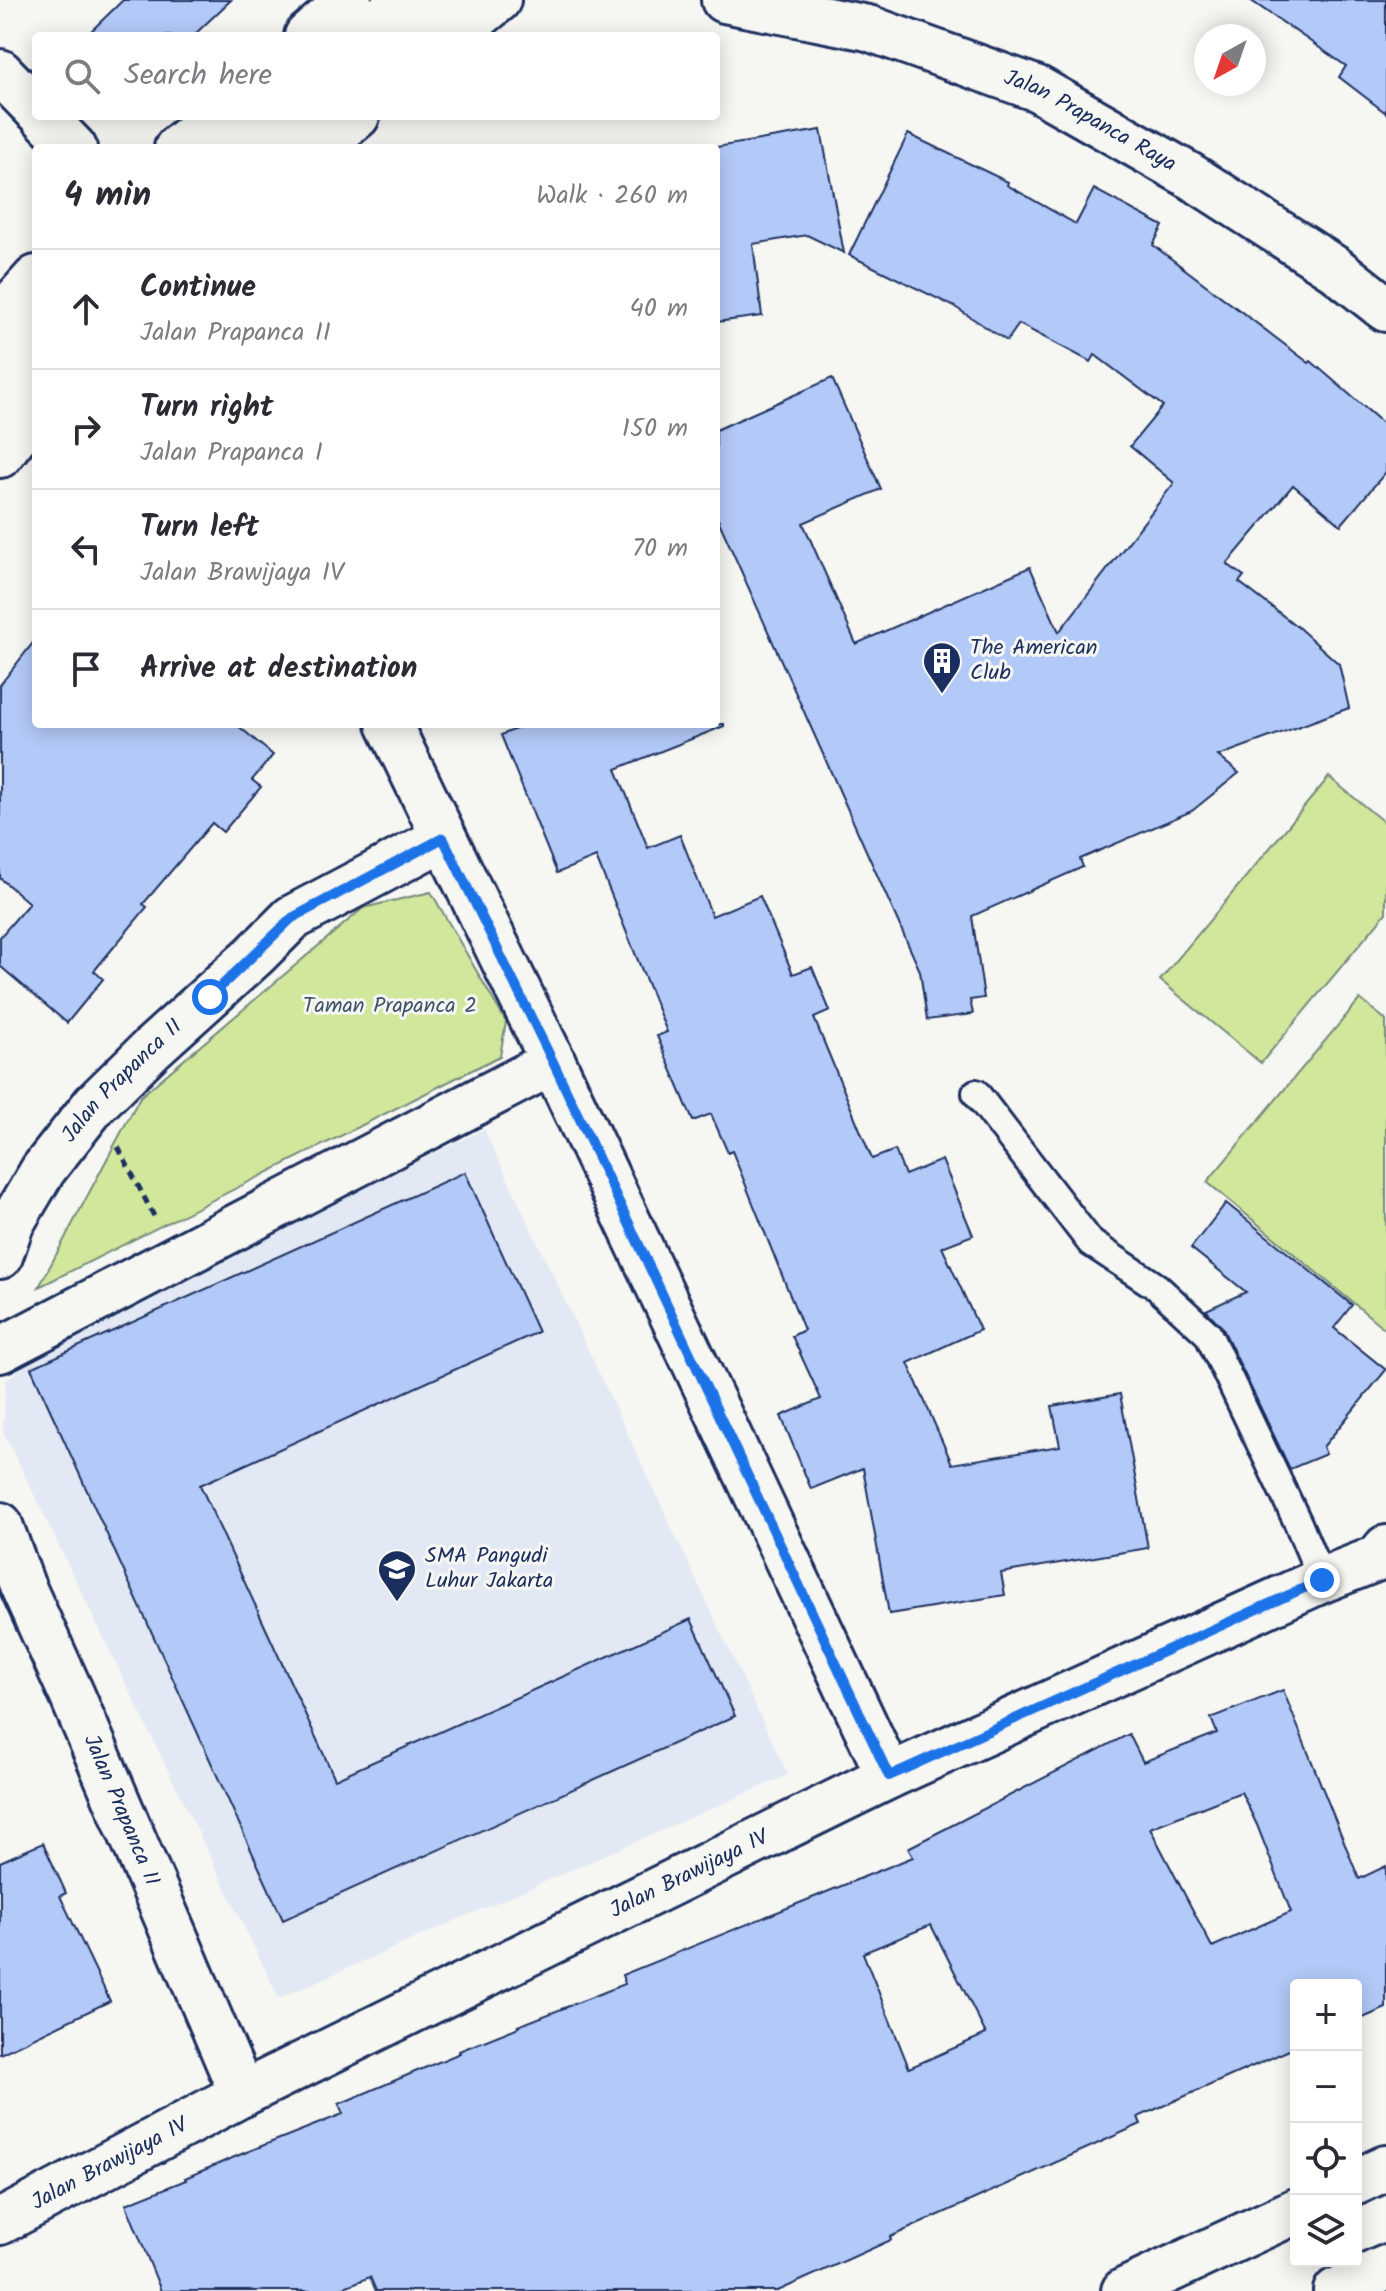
<!DOCTYPE html>
<html lang="en">
<head>
<meta charset="utf-8">
<style>
	:root { --surface:#fff; --page:#f2f2f3; --text:#2b2b33; --muted:#7c7c81; --line:#e1e1e2 }
	body { margin:0; font-family:Kalam,sans-serif; background:var(--page); color:var(--text) }
	.controls { position:absolute; right:24px; bottom:24px; display:grid; overflow:hidden; border-radius:8px; box-shadow:0 4px 20px #0003 }
	.controls button { width:72px; height:72px; display:grid; place-items:center; padding:0; border:0; border-bottom:2px solid var(--line); background:var(--surface); color:var(--text); font:40px sans-serif }
	.compass { position:absolute; left:1194px; top:24px; width:72px; height:72px; border-radius:50%; background:var(--surface); box-shadow:0 4px 20px #0003; rotate:220deg }
	.stop { position:absolute; width:24px; height:24px; margin:-18px; border:6px solid #1a73e8; border-radius:50%; background:#fff }
	.stop.end { background:#1a73e8; border-color:#fff; box-shadow:0 2px 8px #0008 }
	.list { margin:0; padding:0; list-style:none }
	h2 { display:flex; justify-content:space-between; align-items:center; height:104px; margin:0; padding:0 32px; font-size:34px }
	h2 small { font-size:26px; font-weight:400; color:var(--muted) }
	.list li { display:grid; grid-template-columns:52px 1fr auto; gap:24px; align-items:center; box-sizing:border-box; height:120px; padding:0 32px; border-top:2px solid var(--line) }
	.list b { display:block; font-size:30px; white-space:nowrap }
	.list p { margin:0; font-size:26px; white-space:nowrap; color:var(--muted) }
	.list em { font-size:26px; font-style:normal; color:var(--muted) }
	.icon { flex:none; width:44px; height:44px; fill:none; stroke:currentColor; stroke-width:2; stroke-linecap:round; stroke-linejoin:round }
	.map { position:relative; flex:none; width:1386px; height:2291px; overflow:hidden }
	.search { position:absolute; background:var(--surface); box-shadow:0 4px 20px #0003; left:32px; top:32px; width:688px; height:88px; display:flex; align-items:center; gap:20px; box-sizing:border-box; padding:0 28px; border-radius:8px; color:var(--muted); font-size:30px }
	.panel { position:absolute; background:var(--surface); box-shadow:0 4px 20px #0003; left:32px; top:144px; width:688px; height:584px; border-radius:8px }
	.map>svg:first-child { display:block }
	.built { fill:#e2e8f4 }
	.green { fill:#d0e79c; stroke:#768b7d; stroke-width:2 }
	.building { fill:#b3c9f7; stroke:#1b2f5e; stroke-width:2; fill-rule:evenodd }
	.lines { fill:none; stroke-linecap:round; stroke-linejoin:round }
	.service-casing { stroke:#1b2f5e; stroke-width:32 }
	.minor-casing { stroke:#1b2f5e; stroke-width:50 }
	.tertiary-casing { stroke:#1b2f5e; stroke-width:50 }
	.primary-casing { stroke:#1b2f5e; stroke-width:50 }
	.path { stroke:#1b2f5e; stroke-width:5; stroke-dasharray:8 6; stroke-linecap:butt }
	.service { stroke:#f6f6f2; stroke-width:26 }
	.minor { stroke:#f6f6f2; stroke-width:44 }
	.tertiary { stroke:#f6f6f2; stroke-width:44 }
	.primary { stroke:#f6f6f2; stroke-width:44 }
	.route { stroke:#1a73e8; stroke-width:10 }
	.labels { text-anchor:middle; dominant-baseline:central; stroke-width:6; stroke-linejoin:round; paint-order:stroke }
	.street-label { font-size:22px; fill:#1b2f5e; stroke:#f6f6f2 }
	.poi-label { font-size:22px; fill:#1b2f5e; stroke:#f6f6f2; text-anchor:start }
	.park-label { font-size:22px; fill:#3f546a; stroke:#f6f6f2 }
</style>
</head>
<body>
<div class="map">
<svg width="1386" height="2291" viewBox="0 0 1386 2291">
	<rect width="100%" height="100%" fill="#f6f6f2"/>
	<filter id="ink" filterUnits="userSpaceOnUse"><feTurbulence type="fractalNoise" baseFrequency=".0125" numOctaves="2"/><feDisplacementMap in="SourceGraphic" scale="16" xChannelSelector="R" yChannelSelector="G"/><feConvolveMatrix kernelMatrix="1 2 1 2 8 2 1 2 1" color-interpolation-filters="sRGB"/></filter>
	<g filter="url(#ink)">
		<!-- built -->
		<polygon class="built" points="484,1129 788,1775 279,1998 3,1431 6,1381 47,1343"/>
		<!-- green -->
		<g class="green">
			<polygon points="1329,777 1386,824 1386,913 1261,1063 1160,980"/>
			<polygon points="431,892 506,1022 500,1056 39,1287 140,1097 363,908"/>
			<polygon points="1360,999 1386,1020 1386,1330 1207,1182"/>
		</g>
		<!-- building -->
		<g class="building">
			<polygon points="123,0 231,0 193,36 86,36"/>
			<polygon points="1250,0 1386,0 1386,113 1339,77 1346,66"/>
			<polygon points="821,130 844,253 807,235 753,244 762,316 716,322 716,147"/>
			<polygon points="908,134 1008,182 1007,185 1076,224 1094,189 1163,226 1153,245 1309,363 1311,361 1386,426 1386,472 1341,525 1293,485 1227,564 1244,576 1239,582 1299,628 1339,664 1349,708 1218,756 1239,773 1192,811 1080,859 1083,867 972,916 984,998 970,1000 973,1014 927,1020 920,971 716,515 716,430 832,378 881,489 803,523 856,644 1030,567 1059,632 1174,483 1130,446 1163,406 1095,355 1091,362 1019,324 1007,341 955,307 849,255"/>
			<polygon points="36,639 36,724 236,724 273,755 252,780 261,787 223,832 212,823 143,904 147,907 94,971 103,979 67,1023 0,966 0,937 29,903 0,878 0,685"/>
			<polygon points="528,724 724,724 724,726 616,769 648,848 680,835 712,916 760,896 793,974 812,967 830,1011 814,1018 872,1159 895,1150 905,1175 942,1160 973,1235 942,1247 980,1330 908,1363 952,1464 1060,1446 1052,1406 1120,1394 1148,1548 1001,1573 1005,1595 889,1614 863,1468 811,1489 781,1416 821,1399 792,1336 804,1330 732,1151 728,1153 711,1114 693,1121 657,1036 667,1032 596,857 557,873 501,735"/>
			<polygon points="465,1172 538,1332 200,1485 335,1779 691,1619 735,1716 283,1920 31,1368"/>
			<polygon points="1226,1203 1352,1305 1334,1328 1386,1370 1323,1447 1326,1454 1290,1469 1222,1327 1206,1310 1246,1292 1191,1248"/>
			<path d="M 1283,1690 L 1359,1879 L 1386,1866 L 1386,2008 L 1356,2021 L 1356,1985 L 1296,1985 L 1296,2047 L 1138,2117 L 1141,2124 L 890,2237 L 891,2240 L 778,2291 L 376,2291 L 370,2277 L 334,2291 L 161,2291 L 126,2204 L 186,2180 L 185,2178 L 244,2153 L 343,2114 L 339,2104 L 460,2053 L 459,2051 L 519,2027 L 518,2026 L 625,1984 L 622,1975 L 913,1857 L 908,1848 L 1129,1734 L 1143,1762 L 1217,1733 L 1211,1718 ZM 1241,1792 L 1257,1825 L 1291,1912 L 1212,1947 L 1150,1828 ZM 931,1925 L 986,2034 L 909,2068 L 863,1953 Z"/>
			<polygon points="43,1843 66,1893 60,1896 110,2001 0,2054 0,1862"/>
		</g>
		<g class="lines">
			<defs>
				<polyline id="service" points="976,1093 1091,1243 1157,1287 1208,1334 1298,1523 1322,1580"/>
				<g id="minor">
					<path id="s1" d="M 724,0 L 868,28 L 1038,89 L 1189,175 L 1334,268 L 1386,309"/>
					<polyline points="389,724 553,1062 889,1776"/>
					<path id="s2" d="M 0,1256 L 11,1224 L 43,1170 L 95,1104 L 151,1049 L 255,955 L 292,918 L 443,838"/>
					<polyline points="0,1350 553,1062"/>
					<path id="s3" d="M 0,1525 L 22,1585 L 72,1695 L 242,2094"/>
					<path id="s4" d="M 0,2222 L 242,2094 L 889,1776 L 1322,1580 L 1378,1558 L 1386,1548"/>
				</g>
				<g id="tertiary">
					<polyline points="0,72 36,109"/>
					<polyline points="43,116 74,148"/>
					<polyline points="1356,2182 1386,2168"/>
					<polyline points="1124,2291 1296,2211"/>
					<polyline points="1336,2291 1386,2268"/>
				</g>
				<g id="primary">
					<polyline points="307,36 349,0"/>
					<polyline points="361,36 404,0"/>
					<polyline points="408,36 454,0"/>
					<polyline points="454,36 498,0"/>
					<polyline points="177,148 216,116"/>
					<polyline points="227,148 265,116"/>
					<polyline points="268,148 308,116"/>
					<polyline points="319,148 357,116"/>
					<polyline points="0,318 36,278"/>
					<polyline points="0,371 36,328"/>
					<polyline points="0,410 36,364"/>
					<polyline points="0,455 36,409"/>
				</g>
			</defs>
			<!-- service casing -->
			<use href="#service" class="service-casing"/>
			<!-- minor casing -->
			<use href="#minor" class="minor-casing"/>
			<!-- tertiary casing -->
			<use href="#tertiary" class="tertiary-casing"/>
			<!-- primary casing -->
			<use href="#primary" class="primary-casing"/>
			<!-- path -->
			<polyline class="path" points="118,1147 156,1220"/>
			<!-- service -->
			<use href="#service" class="service"/>
			<!-- minor -->
			<use href="#minor" class="minor"/>
			<!-- tertiary -->
			<use href="#tertiary" class="tertiary"/>
			<!-- primary -->
			<use href="#primary" class="primary"/>
		</g>
	</g>
	<g class="lines" filter="url(#ink)">
		<!-- route -->
		<polyline class="route" points="210,997 292,918 443,838 553,1062 889,1776 1322,1580"/>
	</g>
	<!-- icons -->
	<defs>
		<symbol id="building-pin" viewBox="-11 -11 22 30"><path d="M0 17L-7.5 6A9.5 9.5 0 1 1 7.5 6Z" fill="#1b2f5e" stroke="#f6f6f2"/><path d="M-4-6H4V6H1V3H-1V6H-4ZM-2.5-4.3h1.7v1.8h-1.7ZM.8-4.3h1.7v1.8H.8ZM-2.5-1h1.7V.8h-1.7ZM.8-1h1.7V.8H.8Z" fill="#fff"/></symbol>
		<symbol id="school-pin" viewBox="-11 -11 22 30"><path d="M0 17L-7.5 6A9.5 9.5 0 1 1 7.5 6Z" fill="#1b2f5e" stroke="#f6f6f2"/><path d="M0-5L7-2L0 1L-7-2ZM-4 1L0 2.5L4 1V4Q0 6-4 4Z" fill="#fff"/></symbol>
	</defs>
	<g fill-rule="evenodd">
		<use href="#building-pin" x="920" y="639" width="44" height="60"/>
		<use href="#school-pin" x="375" y="1547" width="44" height="60"/>
	</g>
	<g class="labels">
		<!-- street labels -->
		<g class="street-label">
			<text stroke="none"><textPath href="#s1" startOffset="388">Jalan Prapanca Raya</textPath></text>
			<text stroke="none"><textPath href="#s2" startOffset="216">Jalan Prapanca II</textPath></text>
			<text stroke="none"><textPath href="#s3" startOffset="310">Jalan Prapanca II</textPath></text>
			<text stroke="none"><textPath href="#s4" startOffset="772">Jalan Brawijaya IV</textPath></text>
			<text stroke="none"><textPath href="#s4" startOffset="124">Jalan Brawijaya IV</textPath></text>
		</g>
		<!-- poi labels -->
		<g class="poi-label">
			<text x="970" y="648">The American<tspan x="970" dy="25">Club</tspan></text>
			<text x="425" y="1556">SMA Pangudi<tspan x="425" dy="25">Luhur Jakarta</tspan></text>
		</g>
		<!-- park labels -->
		<g class="park-label">
			<text x="390" y="1006">Taman Prapanca 2</text>
		</g>
	</g>
</svg>
<div class="controls">
<button>+</button>
<button>−</button>
<button><svg class="icon" aria-label="locate" viewBox="0 0 24 24"><circle cx="12" cy="12" r="6"/><path d="M12 2v4M12 18v4M2 12h4M18 12h4"/></svg></button>
<button><svg class="icon" aria-label="layers" viewBox="0 0 24 24"><path d="M12 4l9 5-9 5-9-5zM3 14l9 5 9-5"/></svg></button>
</div>
<svg class="compass" viewBox="-18 -18 36 36"><path d="M0-13l5 13h-10z" fill="#e53935"/><path d="M0 13l5-13h-10z" fill="#7c7c81"/></svg>
<div class="stop" style="left:210px;top:997px"></div>
<div class="stop end" style="left:1322px;top:1580px"></div>
<div class="search"><svg class="icon" aria-label="search" viewBox="0 0 24 24"><circle cx="10" cy="10" r="6"/><path d="M15 15l6 6"/></svg>Search here</div>
<section class="panel">
<h2>4 min<small>Walk · 260 m</small></h2>
<ul class="list">
<li><svg class="icon" aria-label="ahead" viewBox="0 0 24 24"><path d="M12 20V5M6 11l6-6 6 6"/></svg><div><b>Continue</b><p>Jalan Prapanca II</p></div><em>40 m</em></li>
<li><svg class="icon" aria-label="right" viewBox="0 0 24 24"><path d="M7 20v-9h11M14 6l5 5-5 5"/></svg><div><b>Turn right</b><p>Jalan Prapanca I</p></div><em>150 m</em></li>
<li><svg class="icon" aria-label="left" viewBox="0 0 24 24"><path d="M17 20v-9H6M10 6l-5 5 5 5"/></svg><div><b>Turn left</b><p>Jalan Brawijaya IV</p></div><em>70 m</em></li>
<li><svg class="icon" aria-label="arrive" viewBox="0 0 24 24"><path d="M6 21V4h12l-3 4 3 4H6"/></svg><div><b>Arrive at destination</b></div></li>
</ul>
</section>
</div>
</body>
</html>
